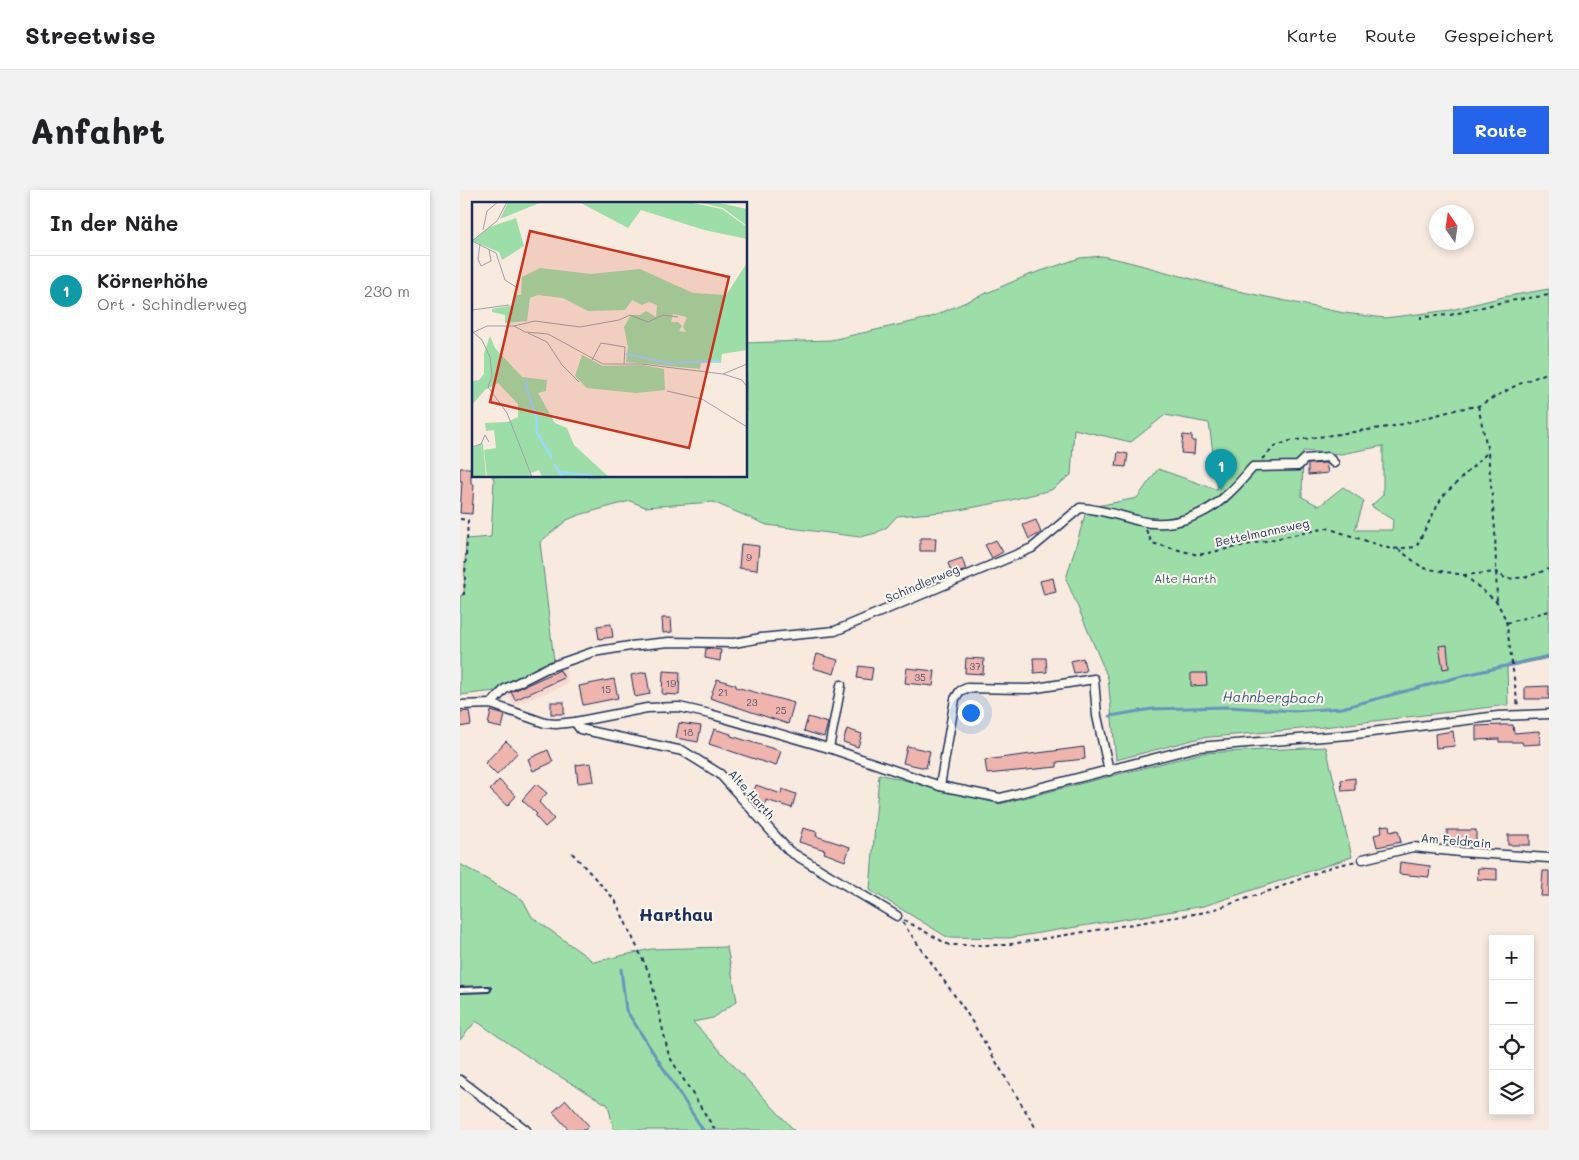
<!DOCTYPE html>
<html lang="de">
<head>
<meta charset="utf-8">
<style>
	:root { --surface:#fff; --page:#f2f2f2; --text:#202124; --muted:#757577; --line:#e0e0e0; --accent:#2563eb }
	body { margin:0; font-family:Mali,sans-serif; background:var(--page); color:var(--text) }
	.controls { position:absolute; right:15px; bottom:15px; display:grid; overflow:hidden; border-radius:0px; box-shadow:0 2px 8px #0003 }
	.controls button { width:45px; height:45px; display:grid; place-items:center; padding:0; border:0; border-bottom:1px solid var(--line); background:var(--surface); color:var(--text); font:25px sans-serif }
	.compass { position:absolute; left:969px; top:15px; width:45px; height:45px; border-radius:50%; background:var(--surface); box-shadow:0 2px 8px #0003; rotate:347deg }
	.you { position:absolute; left:510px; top:522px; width:18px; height:18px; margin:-12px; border:4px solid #fff; border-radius:50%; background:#1a73e8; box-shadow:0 0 0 8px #1a73e833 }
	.badge { display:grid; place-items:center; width:32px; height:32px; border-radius:50%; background:var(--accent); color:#fff; font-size:16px; font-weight:700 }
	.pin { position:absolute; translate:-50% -41px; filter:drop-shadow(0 1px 2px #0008) }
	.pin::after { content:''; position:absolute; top:26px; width:18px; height:15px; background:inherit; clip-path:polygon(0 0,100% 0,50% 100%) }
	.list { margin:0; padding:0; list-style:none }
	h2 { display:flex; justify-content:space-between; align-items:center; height:65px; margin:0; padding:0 20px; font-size:21px }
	h2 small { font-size:16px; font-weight:400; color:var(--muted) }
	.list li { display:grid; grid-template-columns:32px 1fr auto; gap:15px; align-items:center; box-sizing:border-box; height:70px; padding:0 20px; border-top:1px solid var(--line) }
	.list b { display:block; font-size:19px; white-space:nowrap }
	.list p { margin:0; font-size:16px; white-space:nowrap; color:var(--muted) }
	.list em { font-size:16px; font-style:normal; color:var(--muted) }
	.icon { flex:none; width:28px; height:28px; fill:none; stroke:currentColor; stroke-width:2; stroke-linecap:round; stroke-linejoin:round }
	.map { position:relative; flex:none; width:1089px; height:940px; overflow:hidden; border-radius:0px }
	header { display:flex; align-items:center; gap:30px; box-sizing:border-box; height:70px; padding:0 25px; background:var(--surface); border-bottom:1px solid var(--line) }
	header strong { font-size:24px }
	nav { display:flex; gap:28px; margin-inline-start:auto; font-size:18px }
	.intro { display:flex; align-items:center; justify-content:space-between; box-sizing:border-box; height:120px; padding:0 30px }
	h1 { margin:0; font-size:35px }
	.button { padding:12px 22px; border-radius:0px; background:var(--accent); color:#fff; font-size:18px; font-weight:700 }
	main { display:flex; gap:30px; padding:0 30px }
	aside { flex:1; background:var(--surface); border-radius:0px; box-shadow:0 2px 8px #0003 }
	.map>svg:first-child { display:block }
	.built { fill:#f6dad0 }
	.green { fill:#9ddea8; stroke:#5c8683; fill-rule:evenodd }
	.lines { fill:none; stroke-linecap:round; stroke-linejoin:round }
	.stream { stroke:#6795bc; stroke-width:3 }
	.building { fill:#efb4ad; stroke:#1b2f5e }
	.service-casing { stroke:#1b2f5e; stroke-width:8 }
	.minor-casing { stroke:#1b2f5e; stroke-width:11 }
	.path { stroke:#1b2f5e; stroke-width:2; stroke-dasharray:4 4; stroke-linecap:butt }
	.service { stroke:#fbf7ec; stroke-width:4 }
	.minor { stroke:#fbf7ec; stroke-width:8 }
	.labels { text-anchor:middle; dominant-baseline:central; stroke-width:4; stroke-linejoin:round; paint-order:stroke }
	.number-label { font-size:10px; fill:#505072 }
	.street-label { font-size:12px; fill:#1b2f5e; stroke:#fbf7ec }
	.park-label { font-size:12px; fill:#3c5b70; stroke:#fbf7ec }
	.water-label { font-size:14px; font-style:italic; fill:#3b5a85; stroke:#fbf7ec }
	.district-label { font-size:18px; font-weight:bold; fill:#1b2f5e; stroke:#fbf7ec }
	.inset-river { fill:none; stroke:#9ad9fb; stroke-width:2.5 }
	.inset-road { fill:none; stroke:#a09fab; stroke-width:1 }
	.view { fill:#c8321e; fill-opacity:0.15; stroke:#c8321e; stroke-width:2.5 }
	.inset-edge { fill:none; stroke:#1b2f5e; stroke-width:2.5 }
</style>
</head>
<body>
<header>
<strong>Streetwise</strong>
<nav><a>Karte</a><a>Route</a><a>Gespeichert</a></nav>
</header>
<div class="intro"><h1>Anfahrt</h1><a class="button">Route</a></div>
<main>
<aside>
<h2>In der Nähe<small></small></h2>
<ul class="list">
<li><span class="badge" style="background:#0f9aa8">1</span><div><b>Körnerhöhe</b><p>Ort · Schindlerweg</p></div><em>230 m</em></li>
</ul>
</aside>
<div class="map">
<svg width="1089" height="940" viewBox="0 0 1089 940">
	<rect width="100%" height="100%" fill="#f9eadf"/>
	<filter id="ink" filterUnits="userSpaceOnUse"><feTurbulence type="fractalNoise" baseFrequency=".02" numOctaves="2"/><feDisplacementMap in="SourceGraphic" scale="10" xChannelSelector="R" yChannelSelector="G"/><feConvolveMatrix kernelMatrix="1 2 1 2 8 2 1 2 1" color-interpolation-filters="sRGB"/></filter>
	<g filter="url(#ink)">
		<!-- built -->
		<polygon class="built" points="105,476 109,494 55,515 45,502"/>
		<!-- green -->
		<g class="green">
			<path d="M 642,66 L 665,71 L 773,100 L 884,123 L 925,128 L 991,120 L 1043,107 L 1089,99 L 1089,468 L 1047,477 L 1048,515 L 863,537 L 740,548 L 656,570 L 648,488 L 606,389 L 627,318 L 677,308 L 698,279 L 758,300 L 749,233 L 705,225 L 671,252 L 614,239 L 611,285 L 591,300 L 547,311 L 494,321 L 437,326 L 427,337 L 416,343 L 400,347 L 307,335 L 253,312 L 185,317 L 170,311 L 119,325 L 107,330 L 80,352 L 94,471 L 42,496 L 35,501 L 0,505 L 0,406 L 4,404 L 6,349 L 31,347 L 34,290 L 32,286 L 286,286 L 286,153 L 371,150 L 469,128 L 566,86 L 620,68 ZM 923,256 L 923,305 L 911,316 L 933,330 L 932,340 L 895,340 L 904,311 L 883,297 L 859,316 L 842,307 L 843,261 L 881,264 Z"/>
			<polygon points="866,557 892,667 744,716 549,748 487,747 410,700 419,584 540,614 743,563"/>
			<polygon points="0,674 63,710 72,727 134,772 191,759 267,757 277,811 253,828 233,832 334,940 154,940 148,915 79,874 16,831 0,850"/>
		</g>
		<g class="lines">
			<!-- stream -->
			<g class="stream">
				<polyline points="650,526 692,519 767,517 834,521 882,518 1006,485 1089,466"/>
				<polyline points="161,779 166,820 243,940"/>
			</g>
		</g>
		<!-- building -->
		<g class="building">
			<polygon points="723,245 732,246 732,251 735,251 734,264 721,263"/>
			<polygon points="658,262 668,264 666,277 656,276"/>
			<polygon points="866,273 868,283 848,285 848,274"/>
			<polygon points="0,278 11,278 11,294 14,294 12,324 0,323 2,291 0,291"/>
			<polygon points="576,330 581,343 569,349 563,335"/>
			<polygon points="460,348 476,348 475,361 460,361"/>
			<polygon points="536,350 543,362 532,368 525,355"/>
			<polygon points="281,354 299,356 297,380 279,378"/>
			<polygon points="502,368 506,380 492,385 488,373"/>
			<polygon points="593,388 596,402 584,405 580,391"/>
			<polygon points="202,428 211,428 212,442 203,443"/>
			<polygon points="151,434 153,447 139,449 137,436"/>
			<polygon points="987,455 989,478 983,479 979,456"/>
			<polygon points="246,458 261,460 260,471 245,468"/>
			<polygon points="357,464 378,470 374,484 353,478"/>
			<polygon points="506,468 524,469 523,484 505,483"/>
			<polygon points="573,468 586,468 587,482 574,483"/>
			<polygon points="623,468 626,481 614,483 611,471"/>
			<polygon points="399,476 413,478 411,490 397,488"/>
			<polygon points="447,478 475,481 473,496 445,493"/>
			<polygon points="100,480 104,488 55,510 51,502"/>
			<polygon points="203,481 220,482 219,505 202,504"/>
			<polygon points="186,482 190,504 175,507 171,485"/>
			<polygon points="731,483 746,483 747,495 731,496"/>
			<polygon points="154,489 158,508 123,515 119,496"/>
			<polygon points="257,489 276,495 276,497 334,513 328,534 250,508"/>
			<polygon points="1089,496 1089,509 1065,509 1065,497"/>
			<rect x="91" y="512" width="13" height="12"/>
			<polygon points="9,521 11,535 0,537 0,522"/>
			<polygon points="31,521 45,525 42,538 28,535"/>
			<polygon points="348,527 368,533 364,547 344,541"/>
			<polygon points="219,533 241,536 238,552 216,548"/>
			<polygon points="1042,535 1053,535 1054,543 1079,541 1080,554 1063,555 1062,552 1039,552 1039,549 1016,550 1016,536"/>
			<polygon points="254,539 271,544 271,546 321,561 316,576 249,554"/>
			<polygon points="387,539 402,544 398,557 383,552"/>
			<polygon points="993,541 995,556 976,558 975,544"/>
			<polygon points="46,551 58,562 37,585 25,573"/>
			<polygon points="447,556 470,561 466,578 443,573"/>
			<polygon points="624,557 625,569 597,572 597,577 527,584 525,570"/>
			<polygon points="88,560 93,572 73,581 68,569"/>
			<polygon points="131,573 134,591 118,593 116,575"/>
			<polygon points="895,588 895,600 882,601 881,590"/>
			<polygon points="39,590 56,606 47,616 30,600"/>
			<polygon points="76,594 87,603 79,612 94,629 85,637 75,626 77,624 62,610"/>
			<polygon points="296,595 321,604 322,599 336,604 332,618 306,610 305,615 291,610"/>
			<polygon points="929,635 930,642 938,640 941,652 917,657 914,645 922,643 921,636"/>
			<polygon points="343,638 357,642 356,646 390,657 385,671 364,663 365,660 339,652"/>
			<rect x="987" y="640" width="29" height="13"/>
			<rect x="1048" y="645" width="22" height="10"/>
			<polygon points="940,672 970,676 969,687 939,684"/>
			<polygon points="1018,678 1037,679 1037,690 1017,689"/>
			<polygon points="1083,681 1089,681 1089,706 1081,706"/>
			<polygon points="106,910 129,936 125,940 109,940 93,922"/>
		</g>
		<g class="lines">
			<defs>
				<polyline id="service" points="0,800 28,799"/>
				<g id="minor">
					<path d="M 31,514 L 45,499 L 87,478 L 133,462 L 170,456 L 209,452 L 274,453 L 301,448 L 375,441 L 572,358 L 620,318 C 641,319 660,326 680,331 C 712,339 747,325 769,303 C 778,295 785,286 793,277 L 838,276 L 845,269 L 868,267 L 874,273"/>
					<polyline points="0,515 31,514 85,533 96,534 115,532 187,518 219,517 250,524 372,559 480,596 540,608 738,557 888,545 1038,526 1089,524"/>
					<polyline points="115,532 120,539 223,561 260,584 329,661 437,726"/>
					<polyline points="369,558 381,495"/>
					<polyline points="480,596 495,509 500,501 507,498 570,499 634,489 637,526 649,581"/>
					<polyline points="903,669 953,657 1000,662 1089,668"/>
					<polyline points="0,890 66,940"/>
				</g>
			</defs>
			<!-- service casing -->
			<use href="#service" class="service-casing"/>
			<!-- minor casing -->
			<use href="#minor" class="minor-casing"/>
			<!-- path -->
			<g class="path">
				<polyline points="961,130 961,127 990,125 1043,112 1089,105"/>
				<polyline points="1018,216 1028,262 1035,340 1037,412"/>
				<polyline points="802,269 816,256 830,251 935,236 999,219 1018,216 1057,195 1089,182"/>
				<polyline points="0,329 8,330 4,404 0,405"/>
				<polyline points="686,340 692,353 738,365 867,338 931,359 956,357 982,307 1028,262"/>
				<polyline points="938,359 963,378 1004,385 1037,382 1046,389 1067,387 1089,379"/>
				<polyline points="1004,385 1037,412 1046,430 1058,517"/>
				<polyline points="1046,433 1089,421"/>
				<polyline points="112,663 155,710 190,785 209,866 255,940"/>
				<polyline points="444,730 489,755 545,755 746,722 815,699 871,677 896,671"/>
				<polyline points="442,732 505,820 577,940"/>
			</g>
			<!-- service -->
			<use href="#service" class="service"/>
			<!-- minor -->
			<use href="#minor" class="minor"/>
		</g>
	</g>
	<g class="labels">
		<!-- number labels -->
		<g class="number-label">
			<text x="289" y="367">9</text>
			<text x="515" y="476">37</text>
			<text x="460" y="487">35</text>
			<text x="211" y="493">19</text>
			<text x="146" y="499">15</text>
			<text x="263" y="502">21</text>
			<text x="292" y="512">23</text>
			<text x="321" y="520">25</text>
			<text x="228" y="542">18</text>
		</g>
		<!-- street labels -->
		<g class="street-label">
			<text transform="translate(802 342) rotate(-12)">Bettelmannsweg</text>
			<text transform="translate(462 393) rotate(-23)">Schindlerweg</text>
			<text transform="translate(292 604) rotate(48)">Alte Harth</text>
			<text transform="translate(996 650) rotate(5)">Am Feldrain</text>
		</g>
		<!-- park labels -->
		<g class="park-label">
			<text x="725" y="388">Alte Harth</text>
		</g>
		<!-- water labels -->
		<g class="water-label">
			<text transform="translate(813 507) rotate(1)">Hahnbergbach</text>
		</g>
		<!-- district labels -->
		<g class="district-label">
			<text x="216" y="724">Harthau</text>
		</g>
	</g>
	<!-- overview -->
	<g transform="translate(12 12)">
		<rect width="275" height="275" fill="#f9eadf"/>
		<path d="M 36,0 L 70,0 L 28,17 ZM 107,0 L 216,0 L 250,7 L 275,25 L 275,37 L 232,28 L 169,8 L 156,26 ZM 225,0 L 243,0 L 275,7 L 275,24 L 251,6 ZM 44,16 L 52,44 L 30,58 L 27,50 L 0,39 L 18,25 ZM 275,61 L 275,148 L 250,152 L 249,161 L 229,160 L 228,167 L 154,160 L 156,145 L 152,125 L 159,113 L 168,113 L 174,109 L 184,115 L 185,103 L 177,100 L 170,103 L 160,98 L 153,108 L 116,109 L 91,96 L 66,93 L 58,96 L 55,119 L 33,121 L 33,113 L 20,110 L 20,107 L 42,103 L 44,93 L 49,93 L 50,75 L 68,66 L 119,72 L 168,67 L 221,91 L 254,93 ZM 201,112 L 215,115 L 211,125 L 214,130 L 207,129 L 210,124 L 206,120 L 199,120 ZM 18,134 L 23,146 L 50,175 L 75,178 L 74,189 L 66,191 L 83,221 L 95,226 L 102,243 L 137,275 L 70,275 L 67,268 L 59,271 L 60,275 L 15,275 L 12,248 L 24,246 L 22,228 L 14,229 L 13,221 L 35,220 L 46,215 L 46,202 L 26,181 L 13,188 L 0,203 L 0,179 L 7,178 L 12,172 L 12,151 ZM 110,153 L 131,164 L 170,163 L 192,167 L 193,188 L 164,191 L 115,186 L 103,174 ZM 11,241 L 14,275 L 0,275 L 0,246 Z" fill="#9ddea8" fill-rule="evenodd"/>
		<path class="inset-river" d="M 154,152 L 197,161 L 248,159M 55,178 L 54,185 L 65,218 L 65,231 L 80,256M 82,262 L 91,275M 90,270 L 128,275"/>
		<path class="inset-road" d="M 11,28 L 15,9 L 26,0M 0,39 L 24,51 L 33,78 L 44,85M 0,39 L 25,19 L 35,0M 8,42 L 6,57 L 9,64 L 19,59 L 17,47M 0,108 L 37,103M 42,124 L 63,119 L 108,125 L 147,118 L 158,113 L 176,120 L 191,113 L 206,115M 1,130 L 10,138 L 18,155 L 20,174 L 16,185 L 35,211 L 60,275M 0,131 L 15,124 L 42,124 L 53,130 L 76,132 L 131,162 L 169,162 L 251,172 L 275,162M 56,131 L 75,140 L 90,163 L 107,180M 120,158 L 129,141 L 153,145 L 152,162M 251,172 L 270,178 L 275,185M 195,189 L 230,197 L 275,225M 0,245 L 9,242 L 13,233 L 17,240"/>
		<path class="view" d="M 58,29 L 257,75 L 217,246 L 18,200 Z"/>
		<rect width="275" height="275" class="inset-edge"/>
	</g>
</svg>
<div class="controls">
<button>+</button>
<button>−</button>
<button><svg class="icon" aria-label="locate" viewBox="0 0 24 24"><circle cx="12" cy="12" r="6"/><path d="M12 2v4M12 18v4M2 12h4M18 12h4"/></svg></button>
<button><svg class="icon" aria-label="layers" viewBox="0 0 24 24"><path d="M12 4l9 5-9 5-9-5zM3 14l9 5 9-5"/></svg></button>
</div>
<svg class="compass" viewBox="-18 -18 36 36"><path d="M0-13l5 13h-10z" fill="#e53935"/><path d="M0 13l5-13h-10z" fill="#757577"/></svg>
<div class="you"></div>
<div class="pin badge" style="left:761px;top:300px;background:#0f9aa8">1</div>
</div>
</main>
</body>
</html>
